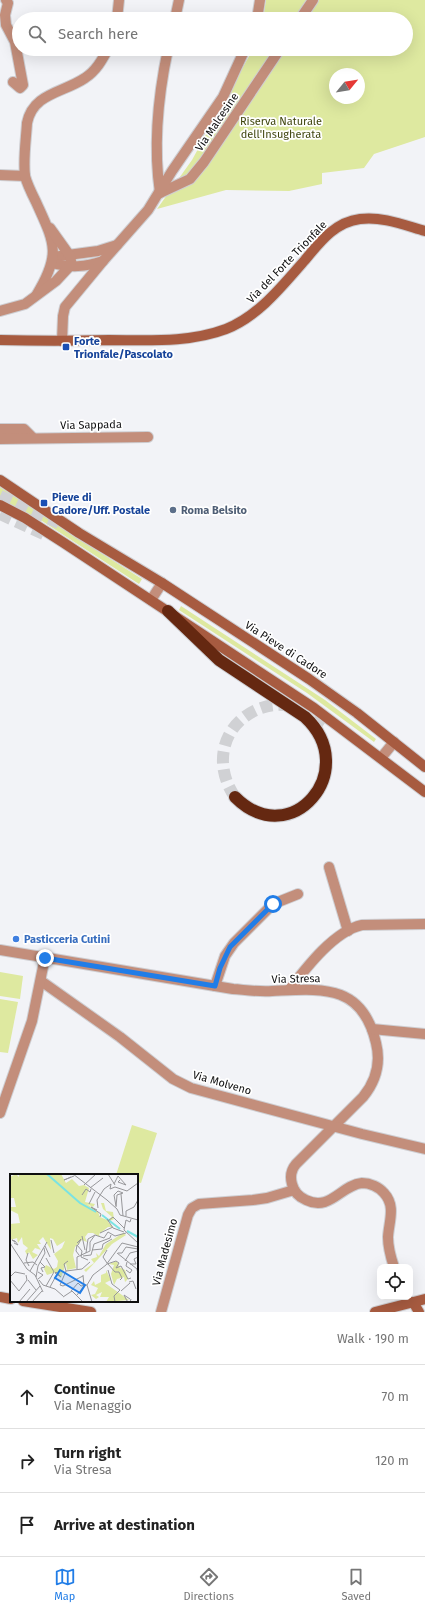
<!DOCTYPE html>
<html lang="en">
<head>
<meta charset="utf-8">
<style>
	:root { --surface:#fff; --page:#f2f2f2; --text:#222; --muted:#767676; --line:#e0e0e0; --accent:#217de7 }
	body { margin:0; font-family:"Fira Sans",sans-serif; background:var(--page); color:var(--text) }
	.controls { position:absolute; right:12px; bottom:12px; display:grid; overflow:hidden; border-radius:8px; box-shadow:0 4px 16px #0002 }
	.controls button { width:36px; height:36px; display:grid; place-items:center; padding:0; border:0; border-bottom:1px solid var(--line); background:var(--surface); color:var(--text); font:20px sans-serif }
	.compass { position:absolute; left:329px; top:68px; width:36px; height:36px; border-radius:50%; background:var(--surface); box-shadow:0 4px 16px #0002; rotate:60deg }
	.stop { position:absolute; width:12px; height:12px; margin:-9px; border:3px solid #217de7; border-radius:50%; background:#fff }
	.stop.end { background:#217de7; border-color:#fff; box-shadow:0 1px 4px #0008 }
	.list { margin:0; padding:0; list-style:none }
	h2 { display:flex; justify-content:space-between; align-items:center; height:52px; margin:0; padding:0 16px; font-size:17px }
	h2 small { font-size:13px; font-weight:400; color:var(--muted) }
	.list li { display:grid; grid-template-columns:26px 1fr auto; gap:12px; align-items:center; box-sizing:border-box; height:64px; padding:0 16px; border-top:1px solid var(--line) }
	.list b { display:block; font-size:15px; white-space:nowrap }
	.list p { margin:0; font-size:13px; white-space:nowrap; color:var(--muted) }
	.list em { font-size:13px; font-style:normal; color:var(--muted) }
	.icon { flex:none; width:22px; height:22px; fill:none; stroke:currentColor; stroke-width:2; stroke-linecap:round; stroke-linejoin:round }
	.map { position:relative; flex:none; width:425px; height:1312px; overflow:hidden }
	.search { position:absolute; background:var(--surface); box-shadow:0 4px 16px #0002; left:12px; right:12px; top:12px; height:44px; display:flex; align-items:center; gap:10px; box-sizing:border-box; padding:0 14px; border-radius:22px; color:var(--muted); font-size:15px }
	.sheet { height:244px; background:var(--surface) }
	nav { display:flex; justify-content:space-around; align-items:center; box-sizing:border-box; height:56px; border-top:1px solid var(--line); background:var(--surface); font-size:11px; color:var(--muted) }
	nav a { display:grid; justify-items:center; gap:2px }
	nav .on { color:var(--accent) }
	.map>svg:first-child { display:block }
	.green { fill:#dee9a0; fill-rule:evenodd }
	.lines { fill:none; stroke-linecap:round; stroke-linejoin:round }
	.highway-tunnel { stroke:#d0d1d4; stroke-width:12; stroke-dasharray:12 6; stroke-linecap:butt }
	.street-casing { stroke:#ceced2; stroke-width:12 }
	.secondary-casing { stroke:#ceced2; stroke-width:12 }
	.highway-casing { stroke:#ceced2; stroke-width:14 }
	.street { stroke:#c38e7b; stroke-width:10 }
	.secondary { stroke:#a75b40; stroke-width:10 }
	.highway { stroke:#652811; stroke-width:12 }
	.route { stroke:#217de7; stroke-width:5 }
	.transit-dot { fill:#1a4fb4; stroke:#fff; stroke-width:1.5 }
	.service-dot { fill:#5c6f8a; stroke:#fff; stroke-width:1.5 }
	.shop-dot { fill:#3f7fe0; stroke:#fff; stroke-width:1.5 }
	.labels { text-anchor:middle; dominant-baseline:central; stroke-width:3.5; stroke-linejoin:round; paint-order:stroke }
	.park-label { font-size:11px; fill:#3f450d; stroke:#fff }
	.street-label { font-size:11px; fill:#0e0e0f; stroke:#fff }
	.transit-label { font-size:11px; font-weight:bold; fill:#164399; stroke:#fff; text-anchor:start }
	.service-label { font-size:11px; font-weight:bold; fill:#4e5e75; stroke:#fff; text-anchor:start }
	.shop-label { font-size:11px; font-weight:bold; fill:#366cbe; stroke:#fff; text-anchor:start }
	.inset-river { fill:none; stroke:#7ae3e3; stroke-width:2 }
	.inset-road { fill:none; stroke:#97979a; stroke-width:1 }
	.view { fill:#217de7; fill-opacity:0.15; stroke:#217de7; stroke-width:2 }
	.inset-edge { fill:none; stroke:#0e0e0f; stroke-width:2 }
</style>
</head>
<body>
<div class="map">
<svg width="425" height="1312" viewBox="0 0 425 1312">
	<rect width="100%" height="100%" fill="#f2f3f7"/>
	<!-- green -->
	<g class="green">
		<path d="M 266,0 L 425,0 L 425,137 L 374,154 L 364,168 L 322,173 L 322,184 L 289,191 L 226,190 L 157,209 L 192,160 L 253,49 L 406,49 L 406,19 L 263,19 ZM 335,74 L 359,74 L 359,98 L 335,98 Z"/>
		<polygon points="0,487 74,536 142,579 139,584 42,521 0,499"/>
		<polygon points="181,606 325,700 376,739 374,742 307,693 179,610"/>
		<polygon points="0,972 23,976 20,999 0,996"/>
		<polygon points="0,999 18,1002 8,1053 0,1052"/>
		<polygon points="132,1125 157,1133 141,1183 137,1182 137,1175 116,1175"/>
	</g>
	<g class="lines">
		<!-- highway-tunnel -->
		<g class="highway-tunnel">
			<polyline points="0,496 59,523"/>
			<polyline points="0,514 46,535"/>
			<polyline points="286,695 327,723"/>
			<path d="M 235,797 C 214,767 220,727 256,710 C 267,705 280,703 292,707"/>
		</g>
		<defs>
			<g id="street">
				<polyline points="6,0 8,3 5,15 6,25 15,42 23,85 20,88 13,82"/>
				<polyline points="117,19 119,0"/>
				<polyline points="175,19 179,0"/>
				<polyline points="257,19 260,0"/>
				<polyline points="300,19 313,0"/>
				<polyline points="0,175 25,176"/>
				<polyline points="160,193 190,179 204,162 280,49"/>
				<path d="M 160,193 C 153,145 158,96 168,49"/>
				<polyline points="53,257 98,251 117,245"/>
				<path d="M 52,263 C 71,268 85,267 103,261"/>
				<path d="M 37,294 C 62,253 54,242 36,202 C 32,194 27,184 25,176 C 23,159 26,140 27,123 C 33,93 63,93 85,78 C 96,71 102,60 108,49"/>
				<polyline points="0,311 25,304 56,281 69,267 71,261 70,256 50,228"/>
				<polyline points="62,341 63,316 65,307 103,261 148,210 172,171 223,97 245,49"/>
				<polyline points="0,429 24,429 33,438"/>
				<polyline points="0,439 148,437"/>
				<polyline points="151,600 162,583"/>
				<polyline points="381,758 394,742"/>
				<polyline points="329,867 348,931"/>
				<path d="M 0,950 L 233,989 C 246,990 259,992 272,991 C 321,989 362,983 376,1043 C 381,1063 376,1081 363,1097 L 296,1164 C 291,1170 290,1177 292,1184 C 294,1192 299,1197 306,1200 C 330,1212 341,1185 362,1183 C 370,1183 379,1187 384,1193 C 396,1206 389,1221 388,1237 C 388,1247 391,1258 394,1267"/>
				<polyline points="41,981 120,1037 173,1079 191,1088 362,1134 425,1149"/>
				<polyline points="215,986 225,956 234,943 273,904 298,894"/>
				<path d="M 289,990 C 306,968 334,931 362,925 L 425,924"/>
				<polyline points="372,1029 425,1034"/>
				<polyline points="0,1113 32,1021 45,957"/>
				<polyline points="161,1312 188,1215 192,1208 199,1204 253,1200 267,1198 294,1190"/>
			</g>
			<g id="secondary">
				<path d="M 0,340 C 36,341 73,341 109,340 C 148,340 189,343 226,329 C 259,316 283,285 305,260 C 320,242 335,222 360,219 C 382,216 404,225 425,231"/>
				<polyline points="0,480 79,533 162,583 309,679 357,713 425,767"/>
				<polyline points="0,505 25,518 64,543 314,708 425,792"/>
				<polyline points="0,1297 11,1299"/>
				<polyline points="23,1301 91,1312"/>
				<polyline points="413,1302 419,1312"/>
				<polyline points="375,1312 425,1299"/>
			</g>
			<path id="highway" d="M 168,611 L 219,660 L 305,717 C 362,770 291,853 235,797"/>
		</defs>
		<!-- street casing -->
		<use href="#street" class="street-casing"/>
		<!-- secondary casing -->
		<use href="#secondary" class="secondary-casing"/>
		<!-- highway casing -->
		<use href="#highway" class="highway-casing"/>
		<!-- street -->
		<use href="#street" class="street"/>
		<!-- secondary -->
		<use href="#secondary" class="secondary"/>
		<!-- highway -->
		<use href="#highway" class="highway"/>
	</g>
	<g class="lines">
		<!-- route -->
		<polyline class="route" points="45,958 215,986 220,968 230,947 273,904"/>
	</g>
	<!-- markers -->
	<g class="transit-dot">
		<rect x="62" y="343" width="8" height="8" rx="2"/>
		<rect x="40" y="499" width="8" height="8" rx="2"/>
	</g>
	<circle class="service-dot" cx="173" cy="510" r="4"/>
	<circle class="shop-dot" cx="16" cy="939" r="4"/>
	<g class="labels">
		<!-- park labels -->
		<g class="park-label">
			<text x="281" y="121">Riserva Naturale<tspan x="281" dy="13">dell'Insugherata</tspan></text>
		</g>
		<!-- street labels -->
		<g class="street-label">
			<text transform="translate(217 122) rotate(-56)">Via Malcesine</text>
			<text transform="translate(287 262) rotate(-46)">Via del Forte Trionfale</text>
			<text transform="translate(91 425) rotate(-1)">Via Sappada</text>
			<text transform="translate(286 650) rotate(33)">Via Pieve di Cadore</text>
			<text transform="translate(296 979) rotate(-1)">Via Stresa</text>
			<text transform="translate(222 1083) rotate(16)">Via Molveno</text>
			<text transform="translate(165 1252) rotate(-75)">Via Madesimo</text>
		</g>
		<!-- transit labels -->
		<g class="transit-label">
			<text x="74" y="341">Forte<tspan x="74" dy="13">Trionfale/Pascolato</tspan></text>
			<text x="52" y="497">Pieve di<tspan x="52" dy="13">Cadore/Uff. Postale</tspan></text>
		</g>
		<!-- service labels -->
		<g class="service-label">
			<text x="181" y="510">Roma Belsito</text>
		</g>
		<!-- shop labels -->
		<g class="shop-label">
			<text x="24" y="939">Pasticceria Cutini</text>
		</g>
	</g>
	<!-- overview -->
	<g transform="translate(10 1174)">
		<rect width="128" height="128" fill="#f2f3f7"/>
		<path d="M 6,0 L 9,3 L 9,0 L 51,0 L 56,9 L 62,5 L 69,12 L 74,11 L 79,14 L 75,28 L 85,30 L 83,33 L 77,30 L 88,38 L 90,43 L 97,46 L 102,43 L 93,35 L 91,29 L 94,29 L 96,37 L 103,38 L 104,45 L 98,48 L 103,53 L 98,53 L 89,60 L 90,63 L 83,59 L 78,59 L 75,63 L 77,68 L 72,66 L 65,73 L 63,81 L 66,94 L 57,96 L 56,89 L 51,104 L 46,98 L 37,101 L 34,95 L 36,91 L 44,95 L 47,93 L 48,87 L 44,80 L 52,74 L 55,67 L 47,72 L 43,65 L 40,64 L 41,76 L 33,63 L 29,67 L 31,70 L 27,70 L 31,76 L 25,74 L 22,78 L 28,81 L 23,85 L 19,78 L 17,81 L 15,77 L 18,74 L 13,70 L 12,63 L 8,69 L 7,64 L 0,66 L 0,50 L 10,49 L 8,40 L 0,36 L 0,33 L 6,33 L 4,24 L 0,24 L 0,3 ZM 113,59 L 116,61 L 102,70 L 76,98 L 74,96 L 84,89 L 81,85 L 87,83 L 86,79 L 89,82 L 96,70 ZM 107,87 L 109,93 L 115,96 L 118,105 L 115,108 L 114,103 L 107,105 L 104,111 L 101,100 L 104,91 L 99,90 ZM 96,96 L 101,106 L 95,109 L 119,126 L 96,128 L 99,123 L 90,123 L 92,118 L 86,121 L 89,123 L 86,125 L 81,121 L 85,120 L 88,114 L 81,111 L 84,107 L 85,111 L 91,108 L 91,101 L 96,99 Z" fill="#dee9a0"/>
		<path class="inset-river" d="M 37,0 L 70,29 L 86,38M 92,41 L 110,55M 117,57 L 128,63"/>
		<path class="inset-road" d="M 63,0 L 97,26 L 107,35 L 110,41 L 128,46M 98,0 L 105,11M 61,3 L 54,6 L 64,2M 104,10 L 108,2 L 116,11 L 108,8 L 110,6M 74,11 L 86,0M 105,13 L 117,17 L 128,9M 80,14 L 93,4M 111,20 L 113,42M 72,21 L 76,15 L 80,18 L 81,15M 79,30 L 85,18M 106,32 L 104,21 L 108,17M 106,33 L 107,21 L 113,19 L 108,17M 88,34 L 87,26 L 94,15 L 101,10 L 100,15 L 105,13M 87,36 L 81,33 L 91,40 L 90,43M 116,42 L 116,37 L 124,33 L 128,26M 97,45 L 103,54 L 114,58M 121,45 L 120,48 L 116,46 L 114,56 L 128,69M 98,47 L 103,43 L 114,54M 90,59 L 103,53M 72,62 L 75,76M 41,66 L 44,79M 0,69 L 17,95 L 25,101 L 33,118M 4,69 L 8,71 L 5,67 L 2,66 L 5,68M 67,69 L 71,65 L 68,71M 35,72 L 40,83M 82,76 L 92,75 L 93,70 L 102,65M 18,79 L 16,86 L 19,92M 76,79 L 78,65 L 85,61M 107,79 L 127,95 L 128,100M 108,79 L 112,79 L 116,73 L 128,75M 69,81 L 66,77 L 67,71 L 72,77 L 71,83 L 78,86M 73,82 L 81,81 L 84,70 L 100,64 L 101,61M 115,87 L 120,79 L 128,77M 30,88 L 35,93 L 31,94 L 33,98M 14,89 L 23,88 L 27,91M 97,89 L 93,83 L 97,76M 97,90 L 106,87 L 109,89 L 106,94 L 111,92M 98,90 L 105,98 L 109,98 L 112,104 L 110,106M 120,90 L 126,90 L 124,85 L 128,83M 111,92 L 118,105 L 121,104M 67,95 L 67,83 L 80,77 L 80,68 L 85,61 L 94,64 L 98,58 L 105,62 L 116,59M 98,96 L 102,110 L 110,116M 116,96 L 120,99 L 122,96 L 116,92 L 117,88M 20,97 L 37,68M 56,97 L 72,95 L 80,88M 56,97 L 54,90 L 58,87M 28,98 L 33,101 L 28,105M 46,98 L 51,103 L 45,99 ZM 0,103 L 5,98 L 15,100M 26,103 L 28,92 L 35,79 L 34,74M 0,106 L 9,117 L 17,106 L 16,101M 18,106 L 26,116M 29,106 L 33,111 L 45,115 L 53,122M 119,108 L 123,107 L 126,115M 50,111 L 53,112 L 73,102M 50,111 L 56,97M 36,112 L 44,98 L 36,84M 40,113 L 46,102M 61,117 L 68,109 L 71,112 L 77,111M 111,117 L 120,109M 67,121 L 74,112 L 73,101M 53,123 L 62,117 L 73,128M 120,125 L 114,121 L 117,127 L 120,128 L 121,125M 9,128 L 20,115M 16,128 L 30,112M 22,128 L 32,117M 82,128 L 77,111 L 83,101 L 96,91 L 112,69 L 128,73M 105,128 L 104,122 L 110,116"/>
		<path class="view" d="M 50,96 L 75,111 L 70,119 L 45,104 Z"/>
		<rect width="128" height="128" class="inset-edge"/>
	</g>
</svg>
<div class="controls">
<button><svg class="icon" aria-label="locate" viewBox="0 0 24 24"><circle cx="12" cy="12" r="6"/><path d="M12 2v4M12 18v4M2 12h4M18 12h4"/></svg></button>
</div>
<svg class="compass" viewBox="-18 -18 36 36"><path d="M0-13l5 13h-10z" fill="#e53935"/><path d="M0 13l5-13h-10z" fill="#767676"/></svg>
<div class="stop" style="left:273px;top:904px"></div>
<div class="stop end" style="left:45px;top:958px"></div>
<div class="search"><svg class="icon" aria-label="search" viewBox="0 0 24 24"><circle cx="10" cy="10" r="6"/><path d="M15 15l6 6"/></svg>Search here</div>
</div>
<section class="sheet">
<h2>3 min<small>Walk · 190 m</small></h2>
<ul class="list">
<li><svg class="icon" aria-label="ahead" viewBox="0 0 24 24"><path d="M12 20V5M6 11l6-6 6 6"/></svg><div><b>Continue</b><p>Via Menaggio</p></div><em>70 m</em></li>
<li><svg class="icon" aria-label="right" viewBox="0 0 24 24"><path d="M7 20v-9h11M14 6l5 5-5 5"/></svg><div><b>Turn right</b><p>Via Stresa</p></div><em>120 m</em></li>
<li><svg class="icon" aria-label="arrive" viewBox="0 0 24 24"><path d="M6 21V4h12l-3 4 3 4H6"/></svg><div><b>Arrive at destination</b></div></li>
</ul>
</section>
<nav>
<a class="on"><svg class="icon" aria-label="map" viewBox="0 0 24 24"><path d="M3 6l6-2 6 2 6-2v14l-6 2-6-2-6 2zM9 4v14M15 6v14"/></svg>Map</a>
<a><svg class="icon" aria-label="directions" viewBox="0 0 24 24"><path d="M12 3l9 9-9 9-9-9zM9 14v-3h6M13 9l2 2-2 2"/></svg>Directions</a>
<a><svg class="icon" aria-label="saved" viewBox="0 0 24 24"><path d="M7 4h10v16l-5-4-5 4z"/></svg>Saved</a>
</nav>
</body>
</html>
